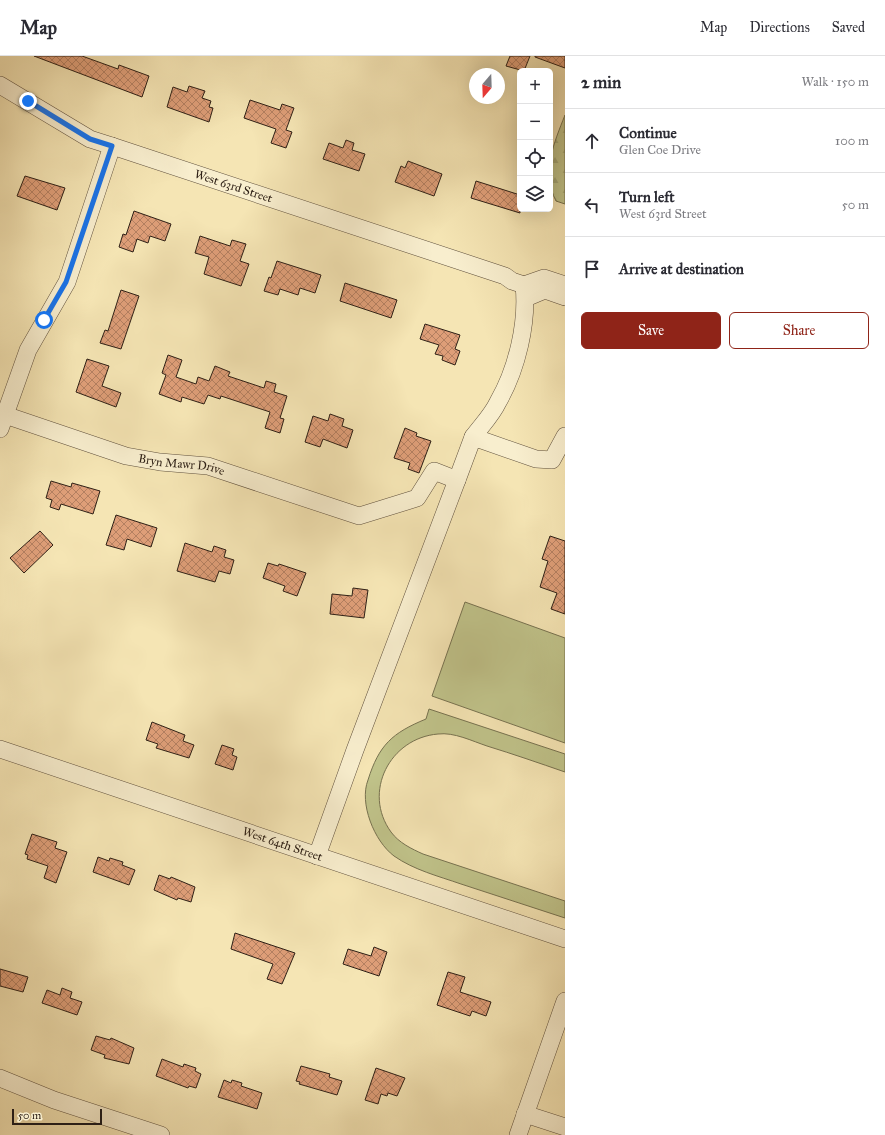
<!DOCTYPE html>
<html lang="en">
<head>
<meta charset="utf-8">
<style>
	:root { --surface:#fff; --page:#f7f7f7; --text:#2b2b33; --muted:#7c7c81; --line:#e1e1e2; --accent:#8f2418 }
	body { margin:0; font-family:"IM FELL Great Primer",serif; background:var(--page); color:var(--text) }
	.controls { position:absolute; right:12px; top:12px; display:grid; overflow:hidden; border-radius:6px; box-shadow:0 4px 16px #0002 }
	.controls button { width:36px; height:36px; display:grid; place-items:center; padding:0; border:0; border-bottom:1px solid var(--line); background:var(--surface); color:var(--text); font:20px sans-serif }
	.compass { position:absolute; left:469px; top:12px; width:36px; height:36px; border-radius:50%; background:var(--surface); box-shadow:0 4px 16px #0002; rotate:199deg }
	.scale { position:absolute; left:12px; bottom:10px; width:90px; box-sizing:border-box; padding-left:4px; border:2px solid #2e2016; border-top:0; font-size:11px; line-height:14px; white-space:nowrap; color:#2e2016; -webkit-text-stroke:3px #f8eece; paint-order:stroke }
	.stop { position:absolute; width:12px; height:12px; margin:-9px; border:3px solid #1a73e8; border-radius:50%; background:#fff }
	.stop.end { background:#1a73e8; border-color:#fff; box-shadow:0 1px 4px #0008 }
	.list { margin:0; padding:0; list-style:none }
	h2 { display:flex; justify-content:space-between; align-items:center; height:52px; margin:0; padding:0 16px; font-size:17px }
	h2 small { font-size:13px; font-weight:400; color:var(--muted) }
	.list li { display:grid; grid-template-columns:26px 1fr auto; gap:12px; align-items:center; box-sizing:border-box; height:64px; padding:0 16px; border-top:1px solid var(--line) }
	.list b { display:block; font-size:15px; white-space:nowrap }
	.list p { margin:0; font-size:13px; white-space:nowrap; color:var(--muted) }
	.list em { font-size:13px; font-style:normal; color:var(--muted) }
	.actions { display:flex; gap:8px; padding:12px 16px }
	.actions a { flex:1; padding:9px 0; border:1px solid var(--accent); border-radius:6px; text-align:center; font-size:14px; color:var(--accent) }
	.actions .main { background:var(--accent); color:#fff }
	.icon { flex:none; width:22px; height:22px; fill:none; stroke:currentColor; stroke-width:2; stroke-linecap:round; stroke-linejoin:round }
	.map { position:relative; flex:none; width:565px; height:1079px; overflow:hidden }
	header { display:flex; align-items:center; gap:24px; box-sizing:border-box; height:56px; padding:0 20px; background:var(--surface); border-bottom:1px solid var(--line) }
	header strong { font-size:19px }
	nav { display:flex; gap:22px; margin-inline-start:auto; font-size:14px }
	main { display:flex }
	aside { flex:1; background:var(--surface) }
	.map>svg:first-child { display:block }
	.green { fill:#c0c38a; stroke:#777250 }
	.forest { fill:url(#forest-firs); stroke:#777250 }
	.building { fill:url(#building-cross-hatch); stroke:#2e2016 }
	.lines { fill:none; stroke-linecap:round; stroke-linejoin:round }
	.minor-casing { stroke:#60513e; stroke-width:18 }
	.minor { stroke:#f8eece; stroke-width:17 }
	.route { stroke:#1a73e8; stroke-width:5 }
	.labels { text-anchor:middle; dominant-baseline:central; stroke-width:3.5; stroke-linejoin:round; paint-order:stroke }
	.street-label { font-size:12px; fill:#2e2016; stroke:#f8eece }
</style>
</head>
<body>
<header>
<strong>Map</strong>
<nav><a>Map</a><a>Directions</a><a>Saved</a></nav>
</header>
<main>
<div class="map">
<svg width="565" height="1079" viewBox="0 0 565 1079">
	<defs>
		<pattern id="forest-firs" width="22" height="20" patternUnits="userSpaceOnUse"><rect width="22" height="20" fill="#c0c38a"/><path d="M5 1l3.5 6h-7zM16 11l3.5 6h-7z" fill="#a5a776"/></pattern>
		<pattern id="building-cross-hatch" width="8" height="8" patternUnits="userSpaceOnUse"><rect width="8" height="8" fill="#de9e78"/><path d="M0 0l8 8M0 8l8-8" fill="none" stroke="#b48061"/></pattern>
	</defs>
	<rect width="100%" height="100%" fill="#f5e5b4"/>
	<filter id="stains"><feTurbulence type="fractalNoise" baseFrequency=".005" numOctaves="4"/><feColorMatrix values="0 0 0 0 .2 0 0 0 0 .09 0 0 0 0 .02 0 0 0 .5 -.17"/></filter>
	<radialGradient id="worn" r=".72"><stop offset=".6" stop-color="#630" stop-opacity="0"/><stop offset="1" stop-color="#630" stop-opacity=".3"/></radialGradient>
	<!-- green -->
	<g class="green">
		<polygon points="465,546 565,582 565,687 432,640"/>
		<path d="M 429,653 L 565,698 L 565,716 C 539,707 513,698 487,690 C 472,685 454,676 438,678 C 390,682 362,736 391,776 C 399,787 412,793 423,798 L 565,845 L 565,862 C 530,851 496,839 461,828 C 438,820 414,814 394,800 C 374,785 359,747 368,724 C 379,689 392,677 426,663 Z"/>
	</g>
	<!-- forest -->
	<path class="forest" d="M 565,59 L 565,148 L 556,145 C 541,116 554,87 565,59 Z"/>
	<!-- building -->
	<g class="building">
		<polygon points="34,0 82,0 118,13 119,9 149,20 142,41"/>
		<polygon points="510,0 530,0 524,15 506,10"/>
		<polygon points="535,0 565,0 565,12 535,1"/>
		<polygon points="189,30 205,35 202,42 211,45 209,51 213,52 209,66 167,51 173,31 187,36"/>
		<polygon points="250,44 280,54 282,48 294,52 286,74 292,76 286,92 271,87 276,73 244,62"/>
		<polygon points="346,84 354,87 352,94 365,98 359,115 323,103 329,87 343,92"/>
		<polygon points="408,105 442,118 434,140 395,126 401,110 405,112"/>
		<polygon points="25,120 65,132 57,154 17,140"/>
		<polygon points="476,125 520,139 520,157 471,142"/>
		<polygon points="134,155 171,168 165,185 150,180 148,187 137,183 133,196 119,191 123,178 126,179"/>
		<polygon points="200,180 230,190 232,184 246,188 240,205 249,208 241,230 204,218 209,201 195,197"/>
		<polygon points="277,205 321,219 315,237 300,232 298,239 280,233 278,239 264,235 269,221 271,222"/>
		<polygon points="345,227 397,244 391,262 340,245"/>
		<polygon points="121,234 139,240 121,293 100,287 105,274 108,275"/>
		<polygon points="425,268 460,279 455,293 460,295 455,309 442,304 443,300 435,298 439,289 420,283"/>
		<polygon points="168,299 182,304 176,321 196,328 198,321 209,325 215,310 230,316 228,320 264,332 266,325 276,328 274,336 287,340 280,362 284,363 280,377 265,372 270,356 221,340 220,343 208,339 204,348 182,341 181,346 159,338 166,319 162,317"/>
		<polygon points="87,303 109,310 102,330 121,337 116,351 76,336"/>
		<polygon points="330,358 344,363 342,370 353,374 347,392 323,383 320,391 305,386 313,360 328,365"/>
		<polygon points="405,372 417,377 416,380 431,385 419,417 408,413 410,407 394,402"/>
		<polygon points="51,425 71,431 72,427 100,435 93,458 61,448 59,454 50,451 52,444 46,442"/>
		<polygon points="116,459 157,472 151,491 127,483 124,494 106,489"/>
		<polygon points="40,475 53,489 24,517 10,502"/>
		<polygon points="550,480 565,485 565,558 551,553 557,537 540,531 548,505 542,503"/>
		<polygon points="185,487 212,496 214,490 226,494 224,501 234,504 230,518 219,515 215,526 177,515"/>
		<polygon points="268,507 278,510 279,508 306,517 297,540 283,535 285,530 263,522"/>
		<polygon points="353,532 368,534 364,562 330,558 332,538 352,540"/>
		<polygon points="152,666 185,679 183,685 194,689 189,702 156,692 158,688 146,684"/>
		<polygon points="222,689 234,693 232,699 237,701 233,714 215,708"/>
		<polygon points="32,778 57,786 55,792 67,796 56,827 44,822 48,810 27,803 28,799 25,798"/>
		<polygon points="98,801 109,805 110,802 123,806 122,809 135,814 129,829 93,816"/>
		<polygon points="159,819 170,823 171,821 195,831 191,846 178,842 177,844 154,834"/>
		<polygon points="235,877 295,897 282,928 267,923 273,908 231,893"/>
		<polygon points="374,891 387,896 379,920 343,908 348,893 371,900"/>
		<polygon points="0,913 28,921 23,936 0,930"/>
		<polygon points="448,916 465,921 460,936 491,946 486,960 472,955 470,960 437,949"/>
		<polygon points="62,932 72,936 70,942 82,946 77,959 42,947 47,934 60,939"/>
		<polygon points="96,980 110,984 111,982 134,992 129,1008 104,1002 105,999 91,994"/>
		<polygon points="162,1003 183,1011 184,1008 196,1012 195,1015 201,1018 196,1032 189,1030 188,1032 156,1020"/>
		<polygon points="301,1010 330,1018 329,1021 342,1025 337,1039 299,1028 300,1026 296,1025"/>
		<polygon points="376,1012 405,1022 397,1040 388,1037 387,1040 381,1038 378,1048 365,1044"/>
		<polygon points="224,1024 231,1027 232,1024 242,1027 241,1030 262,1037 257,1053 218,1041"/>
	</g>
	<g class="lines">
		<defs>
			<g id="minor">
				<path id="s1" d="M 0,29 L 90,83 L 112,90 L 505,220 L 512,225 L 524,229 L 544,222 L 565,229"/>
				<polyline points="526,242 545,234 565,241"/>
				<path id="s2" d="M 5,359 L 126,400 L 160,406 L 208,410 L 220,414 L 359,460 L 417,442 L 434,415 L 457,424 L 355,694 L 317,800"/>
				<polyline points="0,373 28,294 67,226 112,90"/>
				<path d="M 473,381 C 481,370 492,359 498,346 C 517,313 528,267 524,229"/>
				<polyline points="457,424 473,381 536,403 552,404 565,380"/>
				<path id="s3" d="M 0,693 L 565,883"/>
				<polyline points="0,1022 54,1044 161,1079"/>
				<polyline points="525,1058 565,1071"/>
				<polyline points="518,1079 565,945"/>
			</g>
		</defs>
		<!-- minor casing -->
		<use href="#minor" class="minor-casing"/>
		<!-- minor -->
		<use href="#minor" class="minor"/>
	</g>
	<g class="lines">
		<!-- route -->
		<polyline class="route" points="28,45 90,83 112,90 66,226 44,264"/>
	</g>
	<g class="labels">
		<!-- street labels -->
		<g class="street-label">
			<text stroke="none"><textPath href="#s1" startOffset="256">West 63rd Street</textPath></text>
			<text stroke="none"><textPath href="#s2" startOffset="184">Bryn Mawr Drive</textPath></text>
			<text stroke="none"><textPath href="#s3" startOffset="298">West 64th Street</textPath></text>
		</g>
	</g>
	<rect width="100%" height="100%" filter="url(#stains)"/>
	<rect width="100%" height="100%" fill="url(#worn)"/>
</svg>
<div class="controls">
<button>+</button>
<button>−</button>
<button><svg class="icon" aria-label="locate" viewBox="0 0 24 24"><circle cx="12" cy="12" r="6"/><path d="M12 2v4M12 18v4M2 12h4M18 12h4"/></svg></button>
<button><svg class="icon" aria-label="layers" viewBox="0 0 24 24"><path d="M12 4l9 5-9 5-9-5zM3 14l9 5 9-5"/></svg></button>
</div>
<svg class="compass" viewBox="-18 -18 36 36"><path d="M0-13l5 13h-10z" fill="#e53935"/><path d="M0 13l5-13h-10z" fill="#7c7c81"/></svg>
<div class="scale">50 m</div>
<div class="stop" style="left:44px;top:264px"></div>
<div class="stop end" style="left:28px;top:45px"></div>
</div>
<aside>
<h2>2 min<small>Walk · 150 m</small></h2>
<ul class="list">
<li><svg class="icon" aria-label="ahead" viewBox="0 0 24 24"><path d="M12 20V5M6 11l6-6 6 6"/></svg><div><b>Continue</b><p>Glen Coe Drive</p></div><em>100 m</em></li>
<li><svg class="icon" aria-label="left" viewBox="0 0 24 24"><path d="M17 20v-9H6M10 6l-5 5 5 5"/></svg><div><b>Turn left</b><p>West 63rd Street</p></div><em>50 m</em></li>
<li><svg class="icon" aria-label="arrive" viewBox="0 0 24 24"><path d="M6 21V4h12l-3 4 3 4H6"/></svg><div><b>Arrive at destination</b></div></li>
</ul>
<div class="actions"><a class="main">Save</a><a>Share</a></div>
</aside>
</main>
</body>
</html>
